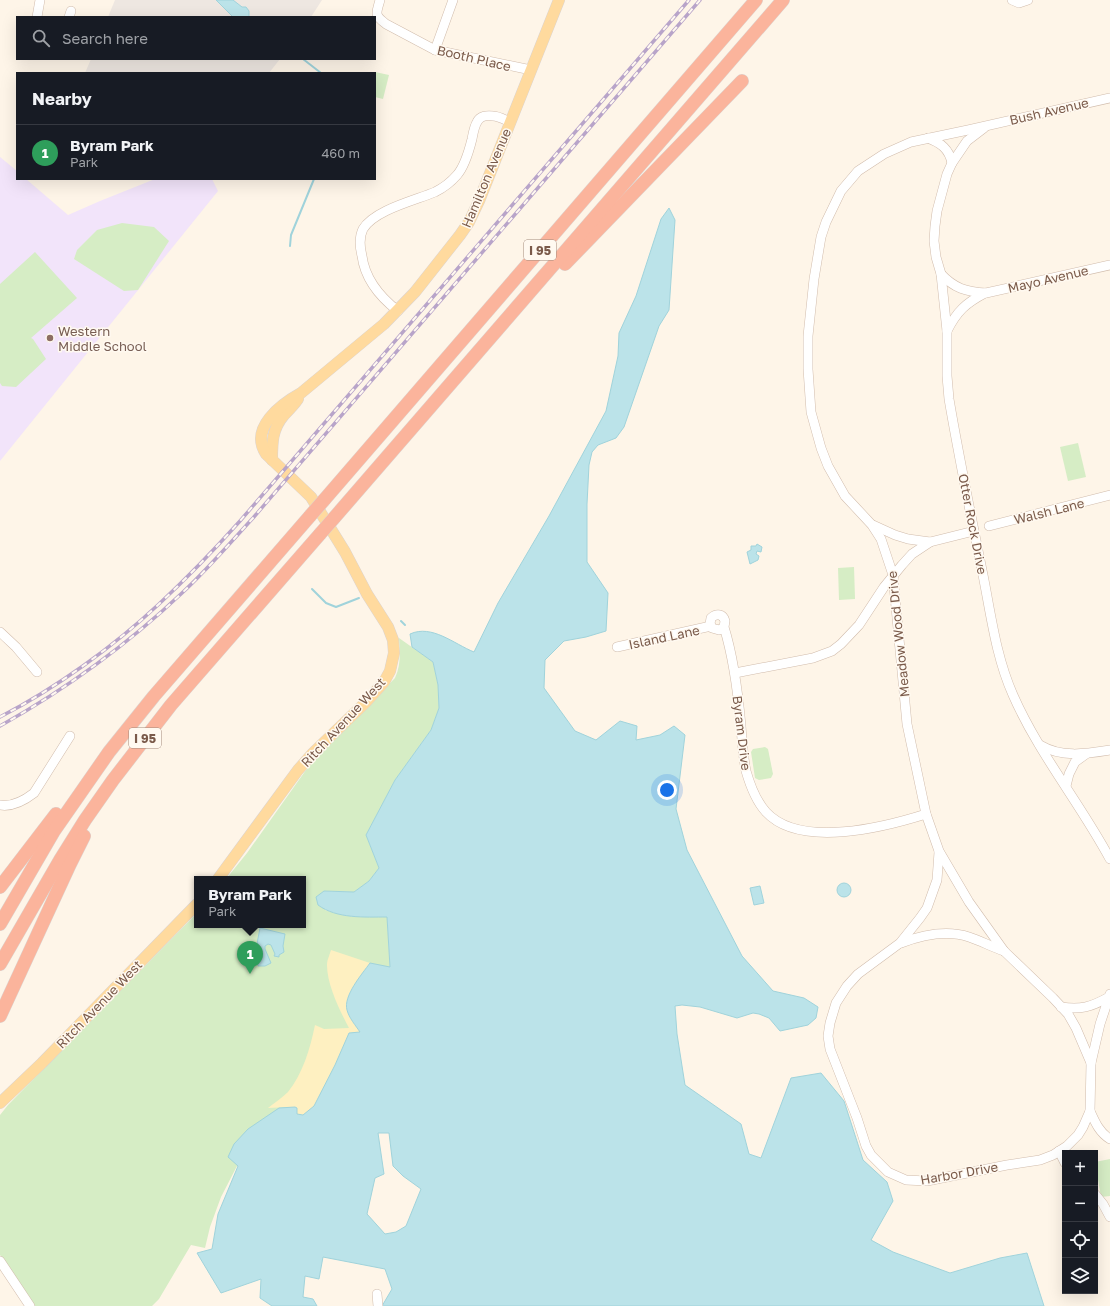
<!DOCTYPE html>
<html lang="en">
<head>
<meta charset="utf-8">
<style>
	:root { --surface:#171b24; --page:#242831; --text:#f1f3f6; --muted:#9ea1a6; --line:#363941; --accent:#ea580c }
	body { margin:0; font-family:"Golos Text",sans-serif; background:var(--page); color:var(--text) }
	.controls { position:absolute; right:12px; bottom:12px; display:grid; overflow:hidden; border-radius:0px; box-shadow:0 4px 16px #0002 }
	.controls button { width:36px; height:36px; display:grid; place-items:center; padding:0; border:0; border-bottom:1px solid var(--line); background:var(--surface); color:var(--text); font:20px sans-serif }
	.you { position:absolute; left:667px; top:790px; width:14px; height:14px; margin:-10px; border:3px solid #fff; border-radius:50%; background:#1a73e8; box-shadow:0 0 0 6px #1a73e833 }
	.badge { display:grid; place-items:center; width:26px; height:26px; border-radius:50%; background:var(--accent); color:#fff; font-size:13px; font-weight:700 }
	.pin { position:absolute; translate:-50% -33px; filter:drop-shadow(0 1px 2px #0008) }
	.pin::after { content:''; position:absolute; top:21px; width:14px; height:12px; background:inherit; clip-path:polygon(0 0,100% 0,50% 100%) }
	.popup { position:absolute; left:194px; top:876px; width:112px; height:52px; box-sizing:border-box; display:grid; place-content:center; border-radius:0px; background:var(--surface); filter:drop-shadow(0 1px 3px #0005); font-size:13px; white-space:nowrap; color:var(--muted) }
	.popup b { font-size:15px; color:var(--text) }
	.popup::after { content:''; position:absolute; left:50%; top:100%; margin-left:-8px; border:8px solid transparent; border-top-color:var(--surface) }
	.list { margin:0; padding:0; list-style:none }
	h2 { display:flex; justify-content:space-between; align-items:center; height:52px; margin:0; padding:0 16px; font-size:17px }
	h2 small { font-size:13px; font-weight:400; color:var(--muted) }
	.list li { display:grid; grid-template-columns:26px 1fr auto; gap:12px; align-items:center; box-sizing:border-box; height:56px; padding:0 16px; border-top:1px solid var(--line) }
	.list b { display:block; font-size:15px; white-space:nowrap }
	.list p { margin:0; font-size:13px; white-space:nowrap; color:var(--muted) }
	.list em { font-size:13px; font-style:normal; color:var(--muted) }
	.icon { flex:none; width:22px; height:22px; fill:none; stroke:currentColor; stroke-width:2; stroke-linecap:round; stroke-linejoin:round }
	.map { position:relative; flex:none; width:1110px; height:1306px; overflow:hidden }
	.search { position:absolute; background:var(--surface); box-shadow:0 4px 16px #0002; left:16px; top:16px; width:360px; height:44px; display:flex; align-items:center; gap:10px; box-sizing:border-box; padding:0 14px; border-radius:0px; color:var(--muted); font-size:15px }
	.panel { position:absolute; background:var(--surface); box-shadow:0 4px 16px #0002; left:16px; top:72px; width:360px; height:108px; border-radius:0px }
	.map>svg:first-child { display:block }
	.industrial { fill:#eee7e1 }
	.education { fill:#f2e4fa }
	.green { fill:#d6edc5 }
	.sand { fill:#fef0c1 }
	.water { fill:#bbe3e9; stroke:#a0d3db; fill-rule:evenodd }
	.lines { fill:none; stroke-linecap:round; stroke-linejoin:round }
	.stream { stroke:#a0d3db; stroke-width:2 }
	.minor-casing { stroke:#d1bcac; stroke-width:10 }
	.major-casing { stroke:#dcd4d0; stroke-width:12 }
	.highway-casing { stroke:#dcd4d0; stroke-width:14 }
	.minor { stroke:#fff; stroke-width:9 }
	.major { stroke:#ffda9e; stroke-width:11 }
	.highway { stroke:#fbb49c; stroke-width:13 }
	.rail-casing { stroke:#b8a4c9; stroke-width:3.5 }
	.rail { stroke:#fff9f0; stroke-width:2; stroke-dasharray:6; stroke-linecap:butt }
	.highway-bridge-casing { stroke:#dcd4d0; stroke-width:14; stroke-linecap:butt }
	.highway-bridge { stroke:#fbb49c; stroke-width:13 }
	.education-dot { fill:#8d6e63; stroke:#fff9f0; stroke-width:1.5 }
	.labels { text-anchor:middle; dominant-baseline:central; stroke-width:3; stroke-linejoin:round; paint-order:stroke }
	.shield { fill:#fff9f0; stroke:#a28a7c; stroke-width:1 }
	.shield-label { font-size:12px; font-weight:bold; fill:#7a5a4a }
	.street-label { font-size:13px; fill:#7a5a4a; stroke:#fff9f0 }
	.education-label { font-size:13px; fill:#785e54; stroke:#fff9f0; text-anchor:start }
</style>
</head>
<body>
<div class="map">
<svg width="1110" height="1306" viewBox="0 0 1110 1306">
	<rect width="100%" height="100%" fill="#fef5e8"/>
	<!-- industrial -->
	<g class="industrial">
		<polygon points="115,0 322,0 311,17 108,17"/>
		<polygon points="91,59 280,59 269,73 85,73"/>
	</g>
	<!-- education -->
	<polygon class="education" points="0,157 17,171 17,179 26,179 68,215 100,201 155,179 212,179 218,191 0,461"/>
	<!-- green -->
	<g class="green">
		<polygon points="375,72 389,75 383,99 375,97"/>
		<polygon points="122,223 154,227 169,241 138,290 124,291 74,259 77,250 97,230"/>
		<polygon points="35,252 77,298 31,338 33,339 46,359 16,387 2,386 0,383 0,284"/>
		<polygon points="1078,443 1086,477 1068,481 1060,447"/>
		<polygon points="854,567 855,599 839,600 838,568"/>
		<path d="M 399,638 L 433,662 L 438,685 L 439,708 L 431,730 L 395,780 L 366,835 L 379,868 L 369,881 L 354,892 L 324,891 L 325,910 L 347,916 L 387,917 L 390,968 L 376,1043 L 243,1145 L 237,1166 L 221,1197 L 210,1227 L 205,1248 L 191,1245 L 159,1299 L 152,1306 L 34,1306 L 0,1255 L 0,1115 L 8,1105 L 197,913 L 197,925 L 303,925 L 303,879 L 226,879 L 247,853 L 306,770 L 326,748 L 395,678 C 401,665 400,653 399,638 Z"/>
		<polygon points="765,747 768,749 773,774 771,778 759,780 755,778 751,752 753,749"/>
		<polygon points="1110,1159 1110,1196 1101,1197 1095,1162"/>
	</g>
	<!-- sand -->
	<path class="sand" d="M 331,950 L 370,963 L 390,968 L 372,1017 L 305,1123 L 289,1107 L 268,1108 C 274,1103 282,1098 288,1092 C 303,1073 310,1049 315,1025 L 324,1029 L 349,1028 C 340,1011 327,985 327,965 C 327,960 330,954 331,950 Z"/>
	<!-- water -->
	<g class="water">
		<polygon points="216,0 233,0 242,7 246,7 249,11 249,17 233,17"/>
		<path d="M 669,208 L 675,220 L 669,310 L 659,326 L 624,427 L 616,438 L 598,445 L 592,452 L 589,465 L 587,504 L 587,562 L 608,593 L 606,631 L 586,637 L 564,641 L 545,660 L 544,688 L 575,731 L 596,740 L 620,721 L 637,726 L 636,740 L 660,735 L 674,726 L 685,735 L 676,809 L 687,850 L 742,956 L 773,991 L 804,998 L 818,1007 L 816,1018 L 808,1025 L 780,1031 L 769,1018 L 759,1014 L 753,1013 L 737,1018 L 700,1007 L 682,1005 L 675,1006 L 677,1034 L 685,1085 L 741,1124 L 749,1154 L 761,1158 L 791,1078 L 821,1073 L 844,1101 L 863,1160 L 887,1182 L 893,1201 L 871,1240 L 893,1252 L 950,1273 L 1000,1258 L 1027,1253 L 1044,1306 L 382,1306 L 392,1289 L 385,1269 L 323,1257 L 319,1279 L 305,1276 L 303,1297 L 313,1299 L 317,1306 L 272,1306 L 260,1298 L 261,1279 L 221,1293 L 197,1253 L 212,1249 L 218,1214 L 238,1166 L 228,1157 L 234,1144 L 248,1129 L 279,1108 L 295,1107 L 297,1108 L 297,1114 L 303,1115 L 314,1106 L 335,1065 L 349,1033 L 360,1032 C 356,1026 349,1018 347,1010 C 343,996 362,974 370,963 L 390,967 L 387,917 C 365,917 337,919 318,905 L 316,897 L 324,891 L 354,892 L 369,881 L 379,868 L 366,835 L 395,780 L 431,730 L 439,708 L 438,685 L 433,662 L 412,647 L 410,634 C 432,624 454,644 474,652 L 498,603 L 549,516 L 606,411 L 618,356 L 619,333 L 636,296 L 661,219 ZM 378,1133 L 389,1133 L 393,1166 L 403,1176 L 421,1189 L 406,1226 L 396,1232 L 385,1234 L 367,1214 L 375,1178 L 384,1174 Z"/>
		<polygon points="757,544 762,547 761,552 757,551 756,554 759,556 758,560 750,564 747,552 751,550 751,546 756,546"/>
		<circle cx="844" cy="890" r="7"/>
		<polygon points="760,886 764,903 754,905 750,888"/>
		<polygon points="260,928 285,934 283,946 284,952 279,955 279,957 274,956 275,954 271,945 268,944 265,946 265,949 271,963 265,966 258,966 256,949"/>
	</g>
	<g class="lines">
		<!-- stream -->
		<g class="stream">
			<polyline points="303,59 321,73"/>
			<polyline points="290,246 291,235 314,179"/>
			<polyline points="312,589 326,603 336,607 359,598"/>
			<polyline points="401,621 405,625"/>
		</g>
		<defs>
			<g id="minor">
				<path d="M 380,0 C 376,14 374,15 386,24 L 435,50 L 531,70"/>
				<polyline points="1012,0 1019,3 1028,0"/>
				<polyline points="37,17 40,0"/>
				<polyline points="69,17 71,11"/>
				<polyline points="435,50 453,0"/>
				<path d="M 984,128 L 967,141 L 952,163 L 947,174 L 937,211 L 935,226 L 934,241 L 936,257 L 941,274 L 947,331 L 947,376 L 949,399 C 959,458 971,516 983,575 C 991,615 996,657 1013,695 C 1039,754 1080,803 1110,859"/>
				<path d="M 928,138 C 941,143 949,149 952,163"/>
				<path d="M 941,274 C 954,288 966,292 986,293 L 1110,265"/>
				<path d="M 398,311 C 380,297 365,279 362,256 C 360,248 359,237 363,229 C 374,210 416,200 435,192 C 443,188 451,182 457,175 C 465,166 469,151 472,139 C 473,134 474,127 477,122 C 480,116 487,115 493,116 C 499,116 505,120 510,122"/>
				<path d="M 947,331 C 957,311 966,303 985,293"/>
				<polyline points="873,525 895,535 908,539 930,542 974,531"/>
				<polyline points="989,526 1110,495"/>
				<path d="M 724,627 L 719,630 L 712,628 L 710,624 L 711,618 C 717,613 723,614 725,621 L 724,627 C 734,659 738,693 741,726 C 742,741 743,756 746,771 C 750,785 756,801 766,812 C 800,849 885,827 926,814"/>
				<polyline points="0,632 16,647 37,672"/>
				<polyline points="617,647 711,626"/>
				<polyline points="735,673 813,658 832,651 841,644 859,625 884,587 902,565 912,554 930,542"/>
				<path d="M 1040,745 C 1062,758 1085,754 1110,750"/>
				<polyline points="1066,786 1069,774 1075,762 1086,754"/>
				<path d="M 0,805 C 12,807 25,800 34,793 L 70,736"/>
				<polyline points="939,852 937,880 927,908 920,918 900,943 858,974 847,986 836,1003 830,1023 828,1036 830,1049 857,1118 866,1146 871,1155 888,1172 906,1180 927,1181 1007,1165 1040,1160 1053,1155 1067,1146 1078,1135 1083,1127 1090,1111 1091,1063 1100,1024 1110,994"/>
				<path d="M 901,943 C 922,935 948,930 969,937 C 981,941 992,947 1004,951"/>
				<path d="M 1061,1007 C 1081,1010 1091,1007 1109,997"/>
				<polyline points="1091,1063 1076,1028 1068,1014 1053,998 1004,951 969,902 939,851 926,814 907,724 893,575 881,539 872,525 845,496 828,466 821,448 811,412 808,369 808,336 814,279 821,237 826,222 841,191 858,171 884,154 911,142 968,130 1110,98"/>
				<path d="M 1090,1111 C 1095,1122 1099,1132 1110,1139"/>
				<polyline points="1059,1151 1065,1163"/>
				<polyline points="1095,1194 1103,1204 1110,1217"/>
				<polyline points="0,1261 30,1306"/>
				<polyline points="377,1294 378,1306"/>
			</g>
			<g id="major">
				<path d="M 272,460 C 272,443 272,429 284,415 C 289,410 294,405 298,399"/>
				<path d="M 218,879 L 298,770 L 313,753 L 365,703 L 384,682 L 390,671 L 394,653 L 393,640 L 388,627 L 367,594 L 345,552 L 311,497 L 266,454 C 249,428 281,404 301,393 L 384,324 L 415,292 L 460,235 L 469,222 L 479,201 L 559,0"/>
				<polyline points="0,1103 42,1063 197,904"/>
			</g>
			<g id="highway">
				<polyline points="565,264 742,81"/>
				<polyline points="324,500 756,0"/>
				<polyline points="334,518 783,0"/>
				<polyline points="0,887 56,814"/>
				<polyline points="0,924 54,831 109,752 154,696 310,516"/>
				<polyline points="0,964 60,860 85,820 113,780 171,705 320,534"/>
				<polyline points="0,1016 70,864 84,836"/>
			</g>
		</defs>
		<!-- minor casing -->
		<use href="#minor" class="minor-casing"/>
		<!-- major casing -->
		<use href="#major" class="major-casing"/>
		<!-- highway casing -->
		<use href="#highway" class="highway-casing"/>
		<!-- minor -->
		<use href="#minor" class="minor"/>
		<!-- major -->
		<use href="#major" class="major"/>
		<!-- highway -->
		<use href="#highway" class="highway"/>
		<defs>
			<g id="rail">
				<path d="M 0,717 C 56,688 113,647 159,604 C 187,578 214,550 240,521 L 689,0"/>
				<path d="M 0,726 C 66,689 127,645 182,593 C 207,570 230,543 253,518 L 700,0"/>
			</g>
		</defs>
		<!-- rail casing -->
		<use href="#rail" class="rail-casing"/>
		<!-- rail -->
		<use href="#rail" class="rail"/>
		<defs>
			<g id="highway-bridge">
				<polyline points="310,516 324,500"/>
				<polyline points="320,534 334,518"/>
			</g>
		</defs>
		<!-- highway-bridge casing -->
		<use href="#highway-bridge" class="highway-bridge-casing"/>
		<!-- highway-bridge -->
		<use href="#highway-bridge" class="highway-bridge"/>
	</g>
	<!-- markers -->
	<circle class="education-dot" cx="50" cy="338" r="4"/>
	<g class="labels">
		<!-- shield labels -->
		<g class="shield">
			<rect x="524" y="240" width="32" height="20" rx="3"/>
			<rect x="129" y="728" width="32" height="20" rx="3"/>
		</g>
		<g class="shield-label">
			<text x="540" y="250">I 95</text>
			<text x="145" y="738">I 95</text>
		</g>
		<!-- street labels -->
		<g class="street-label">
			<text transform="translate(474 58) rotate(13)">Booth Place</text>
			<text transform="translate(1049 111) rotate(-13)">Bush Avenue</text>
			<text transform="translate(486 178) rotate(-67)">Hamilton Avenue</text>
			<text transform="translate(1048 279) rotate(-13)">Mayo Avenue</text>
			<text transform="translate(1049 511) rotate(-14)">Walsh Lane</text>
			<text transform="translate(973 524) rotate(79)">Otter Rock Drive</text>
			<text transform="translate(898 634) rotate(-96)">Meadow Wood Drive</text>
			<text transform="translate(664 637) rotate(-12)">Island Lane</text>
			<text transform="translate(343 722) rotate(-47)">Ritch Avenue West</text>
			<text transform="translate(742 733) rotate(83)">Byram Drive</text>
			<text transform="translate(99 1004) rotate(-46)">Ritch Avenue West</text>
			<text transform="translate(959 1173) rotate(-10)">Harbor Drive</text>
		</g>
		<!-- education labels -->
		<g class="education-label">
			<text x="58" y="331">Western<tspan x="58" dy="15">Middle School</tspan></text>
		</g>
	</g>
</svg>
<div class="controls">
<button>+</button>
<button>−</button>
<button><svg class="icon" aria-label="locate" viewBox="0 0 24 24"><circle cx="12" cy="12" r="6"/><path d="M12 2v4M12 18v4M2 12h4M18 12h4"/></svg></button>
<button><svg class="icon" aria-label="layers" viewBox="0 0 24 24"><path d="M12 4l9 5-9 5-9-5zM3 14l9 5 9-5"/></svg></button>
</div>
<div class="you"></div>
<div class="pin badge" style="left:250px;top:974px;background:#2e9e5b">1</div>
<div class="popup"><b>Byram Park</b>Park</div>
<div class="search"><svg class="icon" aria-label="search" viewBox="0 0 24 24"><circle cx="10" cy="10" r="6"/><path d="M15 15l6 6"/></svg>Search here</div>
<section class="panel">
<h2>Nearby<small></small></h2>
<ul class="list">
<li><span class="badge" style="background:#2e9e5b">1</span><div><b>Byram Park</b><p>Park</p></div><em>460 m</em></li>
</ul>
</section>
</div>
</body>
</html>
